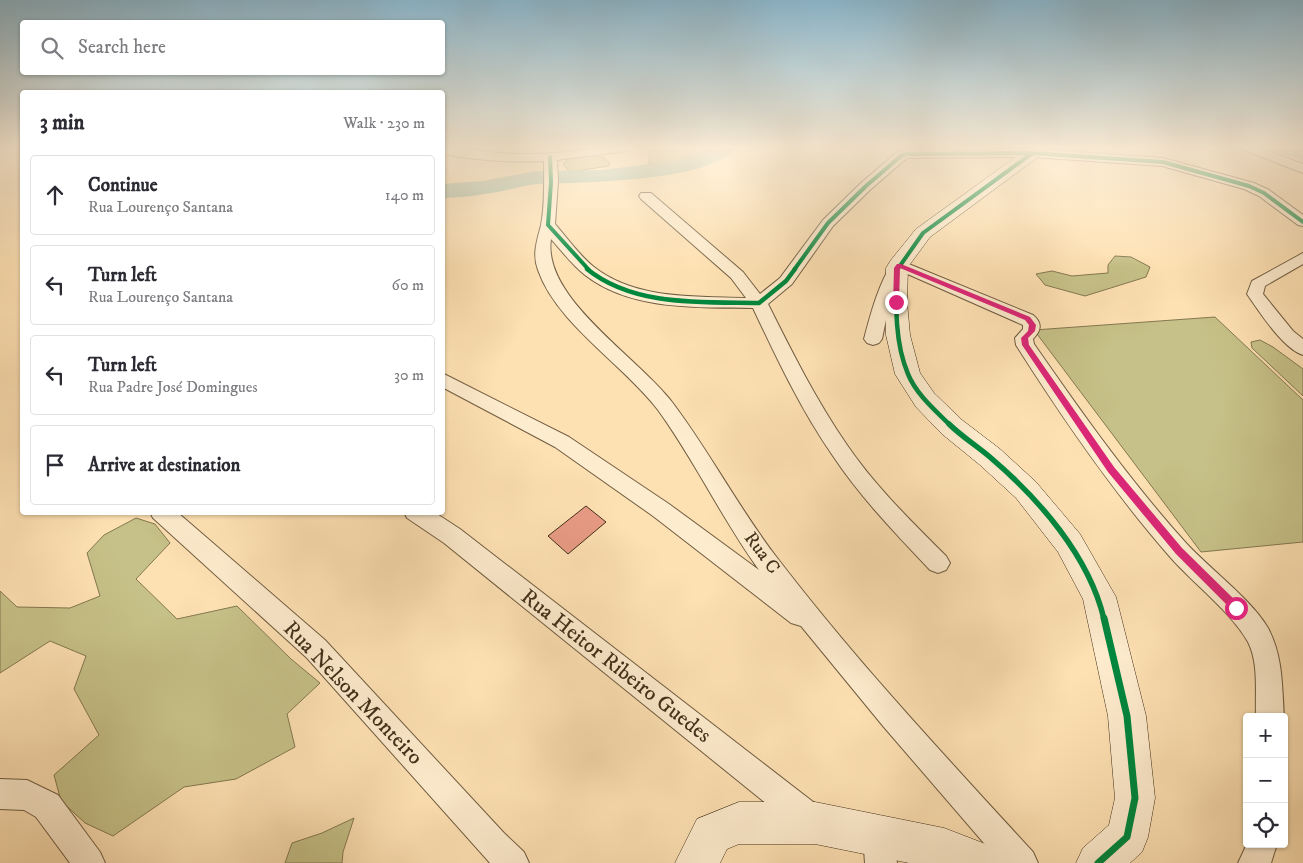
<!DOCTYPE html>
<html lang="en">
<head>
<meta charset="utf-8">
<style>
	:root { --surface:#fff; --page:#f7f7f7; --text:#2b2b33; --muted:#7c7c81; --line:#e1e1e2 }
	body { margin:0; font-family:"IM FELL DW Pica",serif; background:var(--page); color:var(--text) }
	.controls { position:absolute; right:15px; bottom:15px; display:grid; overflow:hidden; border-radius:5px; box-shadow:0 1px 4px #0004 }
	.controls button { width:45px; height:45px; display:grid; place-items:center; padding:0; border:0; border-bottom:1px solid var(--line); background:var(--surface); color:var(--text); font:25px sans-serif }
	.stop { position:absolute; width:15px; height:15px; margin:-11px; border:4px solid #db2777; border-radius:50%; background:#fff }
	.stop.end { background:#db2777; border-color:#fff; box-shadow:0 1px 5px #0008 }
	.list { margin:0; padding:0; list-style:none }
	h2 { display:flex; justify-content:space-between; align-items:center; height:65px; margin:0; padding:0 20px; font-size:21px }
	h2 small { font-size:16px; font-weight:400; color:var(--muted) }
	.list li { display:grid; grid-template-columns:32px 1fr auto; gap:15px; align-items:center; box-sizing:border-box; height:80px; margin:0 10px 10px; padding:0 10px; border:1px solid var(--line); border-radius:5px }
	.list b { display:block; font-size:19px; white-space:nowrap }
	.list p { margin:0; font-size:16px; white-space:nowrap; color:var(--muted) }
	.list em { font-size:16px; font-style:normal; color:var(--muted) }
	.icon { flex:none; width:28px; height:28px; fill:none; stroke:currentColor; stroke-width:2; stroke-linecap:round; stroke-linejoin:round }
	.map { position:relative; flex:none; width:1303px; height:863px; overflow:hidden }
	.search { position:absolute; background:var(--surface); box-shadow:0 1px 4px #0004; left:20px; top:20px; width:425px; height:55px; display:flex; align-items:center; gap:12px; box-sizing:border-box; padding:0 18px; border-radius:5px; color:var(--muted); font-size:19px }
	.panel { position:absolute; background:var(--surface); box-shadow:0 1px 4px #0004; left:20px; top:90px; width:425px; height:425px; border-radius:5px }
	.map>svg:first-child { display:block }
	.green { fill:#c6c188; stroke:#847850 }
	.lines { fill:none; stroke-linecap:round; stroke-linejoin:round }
	.river { fill:#a0bea9; fill-rule:evenodd }
	.building { fill:#ea9c86; stroke:#412f19 }
	.street-casing { stroke:#705c40; stroke-width:2 }
	.secondary-casing { stroke:#412f19; stroke-width:1 }
	.street { fill:#feecce; fill-rule:evenodd }
	.secondary { fill:#feecce; fill-rule:evenodd }
	.cycleway-far3-casing { stroke:#feecce; stroke-width:6 }
	.cycleway-far2-casing { stroke:#feecce; stroke-width:7 }
	.cycleway-far1-casing { stroke:#feecce; stroke-width:9 }
	.cycleway-casing { stroke:#feecce; stroke-width:10 }
	.cycleway-far3 { stroke:#00873e; stroke-width:4 }
	.cycleway-far2 { stroke:#00873e; stroke-width:4.5 }
	.cycleway-far1 { stroke:#00873e; stroke-width:5.5 }
	.cycleway { stroke:#00873e; stroke-width:7 }
	.route { fill:#db2777 }
	.labels { text-anchor:middle; dominant-baseline:central; stroke-width:4; stroke-linejoin:round; paint-order:stroke }
	.street-label { font-size:19px; fill:#412f19; stroke:#feecce }
	.near-street-label { font-size:22px; fill:#412f19; stroke:#feecce }
</style>
</head>
<body>
<div class="map">
<svg width="1303" height="863" viewBox="0 0 1303 863">
	<rect width="100%" height="100%" fill="#fee1b3"/>
	<filter id="stains"><feTurbulence type="fractalNoise" baseFrequency=".004" numOctaves="4"/><feColorMatrix values="0 0 0 0 .2 0 0 0 0 .09 0 0 0 0 .02 0 0 0 .5 -.17"/></filter>
	<radialGradient id="worn" r=".72"><stop offset=".6" stop-color="#630" stop-opacity="0"/><stop offset="1" stop-color="#630" stop-opacity=".3"/></radialGradient>
	<!-- green -->
	<g class="green">
		<polygon points="661,147 737,147 675,163 660,165 648,163 650,151"/>
		<polygon points="591,155 603,157 609,162 609,166 570,172 563,164 571,157"/>
		<polygon points="1115,256 1131,257 1150,267 1146,277 1085,296 1045,285 1036,274 1052,271 1072,276 1108,273 1108,265"/>
		<polygon points="1215,317 1303,400 1303,542 1201,552 1034,330"/>
		<polygon points="1260,340 1273,347 1303,369 1303,396 1252,348 1251,342"/>
		<polygon points="136,518 155,524 170,543 136,579 177,619 237,606 291,659 320,683 287,714 295,747 236,779 184,787 113,836 85,823 61,801 54,775 99,735 74,689 86,656 50,641 0,673 0,591 17,607 70,608 100,596 87,553 104,535"/>
		<polygon points="354,818 343,852 342,863 285,863 292,843 322,833"/>
	</g>
	<g class="lines">
		<!-- river -->
		<g class="river">
			<path d="M 714,147 L 736,147 C 711,183 580,182 537,184 C 520,186 502,192 484,194 C 471,197 456,197 442,198 L 442,184 L 483,181 L 535,171 L 602,170 L 680,160 Z"/>
			<polygon points="1272,147 1303,147 1303,160 1275,151"/>
		</g>
	</g>
	<!-- building -->
	<polygon class="building" points="586,506 606,522 568,554 548,536"/>
	<g class="lines">
		<defs>
			<g id="street">
				<path d="M 442,147 C 473,149 500,155 531,154 C 565,154 598,147 632,147 L 630,150 L 626,151 L 557,160 L 558,182 L 555,224 C 568,239 579,255 594,267 C 636,300 696,296 746,298 L 731,278 L 641,199 L 639,196 L 641,193 L 651,193 L 743,272 L 760,294 L 780,278 L 823,220 L 861,183 L 897,152 L 907,150 L 1032,149 L 1163,158 L 1254,183 L 1269,190 L 1303,215 L 1303,226 L 1298,225 L 1259,196 L 1244,189 L 1162,166 L 1032,157 L 907,158 L 871,189 L 833,226 L 792,284 L 768,304 C 792,352 816,400 847,445 C 875,486 911,521 946,556 L 950,563 L 946,570 L 938,573 L 930,570 C 896,534 861,498 833,456 C 801,410 777,359 753,308 C 698,307 631,311 585,275 C 572,265 562,251 551,239 C 542,298 638,357 672,402 C 710,452 739,509 778,559 C 857,662 946,757 1033,852 L 1038,863 L 1001,863 L 883,726 L 801,626 L 791,623 L 653,516 L 555,447 L 442,387 L 442,373 L 569,437 L 669,504 L 759,570 C 722,519 695,461 658,410 C 624,365 556,323 538,270 C 532,254 537,241 541,225 C 545,205 544,182 544,161 C 509,163 476,160 442,154 Z"/>
				<polygon points="1242,147 1258,147 1303,164 1303,173 1244,150"/>
				<path d="M 1303,253 L 1303,264 L 1265,286 L 1263,294 L 1293,331 L 1303,339 L 1303,355 C 1283,349 1259,311 1247,294 L 1252,281 Z"/>
				<path d="M 899,260 L 1033,315 C 1043,323 1041,331 1033,339 L 1034,344 C 1082,413 1130,481 1186,543 C 1210,569 1251,599 1268,628 C 1283,656 1282,686 1284,717 L 1256,717 C 1255,693 1259,663 1248,642 C 1231,612 1194,584 1171,558 C 1113,492 1063,419 1016,345 L 1015,338 L 1023,329 L 1023,325 L 903,272 L 889,305 L 882,339 L 879,343 L 873,345 L 867,343 L 864,339 C 871,312 879,283 893,262 Z"/>
				<polygon points="150,512 177,512 325,640 504,833 524,852 529,863 490,863 307,658 153,518"/>
				<polygon points="404,512 434,512 460,529 821,808 825,819 821,830 810,834 799,830 444,543 407,518"/>
				<polygon points="0,779 27,780 58,795 100,852 105,863 70,863 36,817 24,810 0,809"/>
				<polygon points="878,820 889,824 893,835 897,863 865,863 863,835 867,824"/>
				<polygon points="1247,844 1277,844 1271,863 1238,863"/>
			</g>
			<g id="secondary">
				<polygon points="1026,147 1043,147 1038,157 930,237 908,267 907,302 910,335 920,373 934,393 962,420 1000,449 1036,482 1080,534 1116,597 1146,716 1155,798 1148,837 1142,852 1130,863 1076,863 1083,848 1109,825 1115,798 1108,716 1083,599 1058,552 1016,498 980,465 942,434 916,407 895,374 886,335 885,302 886,268 891,260 916,229 1024,151"/>
				<polygon points="739,802 815,802 944,828 996,848 1003,863 909,863 815,844 739,844 727,849 720,863 675,863 697,819"/>
			</g>
		</defs>
		<!-- street casing -->
		<use href="#street" class="street-casing"/>
		<!-- secondary casing -->
		<use href="#secondary" class="secondary-casing"/>
		<!-- street -->
		<use href="#street" class="street"/>
		<!-- secondary -->
		<use href="#secondary" class="secondary"/>
		<defs>
			<g id="cycleway-far3">
				<polyline points="550,157 551,182 548,225 589,270"/>
				<polyline points="794,270 828,223 866,186 902,155 907,154 1032,153 1163,162 1249,186 1264,193 1303,222"/>
				<polyline points="897,270 923,233 1031,154"/>
			</g>
			<g id="cycleway-far2">
				<path d="M 587,269 C 634,307 703,302 759,303 L 786,281 L 795,269"/>
				<path d="M 897,269 C 896,303 894,341 908,374 C 916,394 935,410 950,425"/>
			</g>
			<path id="cycleway-far1" d="M 949,424 C 961,436 977,446 991,458 C 1039,499 1089,556 1104,619"/>
			<polyline id="cycleway" points="1098,863 1127,837 1135,798 1127,716 1104,618"/>
		</defs>
		<!-- cycleway-far3 casing -->
		<use href="#cycleway-far3" class="cycleway-far3-casing"/>
		<!-- cycleway-far2 casing -->
		<use href="#cycleway-far2" class="cycleway-far2-casing"/>
		<!-- cycleway-far1 casing -->
		<use href="#cycleway-far1" class="cycleway-far1-casing"/>
		<!-- cycleway casing -->
		<use href="#cycleway" class="cycleway-casing"/>
		<!-- cycleway-far3 -->
		<use href="#cycleway-far3" class="cycleway-far3"/>
		<!-- cycleway-far2 -->
		<use href="#cycleway-far2" class="cycleway-far2"/>
		<!-- cycleway-far1 -->
		<use href="#cycleway-far1" class="cycleway-far1"/>
		<!-- cycleway -->
		<use href="#cycleway" class="cycleway"/>
	</g>
	<!-- sky -->
	<linearGradient id="sky" x2="0" y2="1"><stop stop-color="#8bb8cf"/><stop offset="0.55" stop-color="#fff2dd"/><stop offset="1" stop-color="#fff2dd" stop-opacity="0"/></linearGradient>
	<rect width="1303" height="268" fill="url(#sky)"/>
	<!-- route -->
	<polygon class="route" points="897,264 901,264 1030,317 1036,325 1035,331 1028,338 1029,345 1114,467 1182,548 1240,605 1240,611 1233,611 1176,554 1108,472 1022,345 1021,338 1028,331 1029,325 1025,320 900,268 899,302 893,304 894,268"/>
	<g class="labels">
		<!-- street labels -->
		<g class="street-label">
			<text transform="translate(762 553) rotate(54)">Rua C</text>
		</g>
		<!-- near-street labels -->
		<g class="near-street-label">
			<text transform="translate(616 666) rotate(38)">Rua Heitor Ribeiro Guedes</text>
			<text transform="translate(353 693) rotate(46)">Rua Nelson Monteiro</text>
		</g>
	</g>
	<rect width="100%" height="100%" filter="url(#stains)"/>
	<rect width="100%" height="100%" fill="url(#worn)"/>
</svg>
<div class="controls">
<button>+</button>
<button>−</button>
<button><svg class="icon" aria-label="locate" viewBox="0 0 24 24"><circle cx="12" cy="12" r="6"/><path d="M12 2v4M12 18v4M2 12h4M18 12h4"/></svg></button>
</div>
<div class="stop" style="left:1236px;top:608px"></div>
<div class="stop end" style="left:896px;top:302px"></div>
<div class="search"><svg class="icon" aria-label="search" viewBox="0 0 24 24"><circle cx="10" cy="10" r="6"/><path d="M15 15l6 6"/></svg>Search here</div>
<section class="panel">
<h2>3 min<small>Walk · 230 m</small></h2>
<ul class="list">
<li><svg class="icon" aria-label="ahead" viewBox="0 0 24 24"><path d="M12 20V5M6 11l6-6 6 6"/></svg><div><b>Continue</b><p>Rua Lourenço Santana</p></div><em>140 m</em></li>
<li><svg class="icon" aria-label="left" viewBox="0 0 24 24"><path d="M17 20v-9H6M10 6l-5 5 5 5"/></svg><div><b>Turn left</b><p>Rua Lourenço Santana</p></div><em>60 m</em></li>
<li><svg class="icon" aria-label="left" viewBox="0 0 24 24"><path d="M17 20v-9H6M10 6l-5 5 5 5"/></svg><div><b>Turn left</b><p>Rua Padre José Domingues</p></div><em>30 m</em></li>
<li><svg class="icon" aria-label="arrive" viewBox="0 0 24 24"><path d="M6 21V4h12l-3 4 3 4H6"/></svg><div><b>Arrive at destination</b></div></li>
</ul>
</section>
</div>
</body>
</html>
